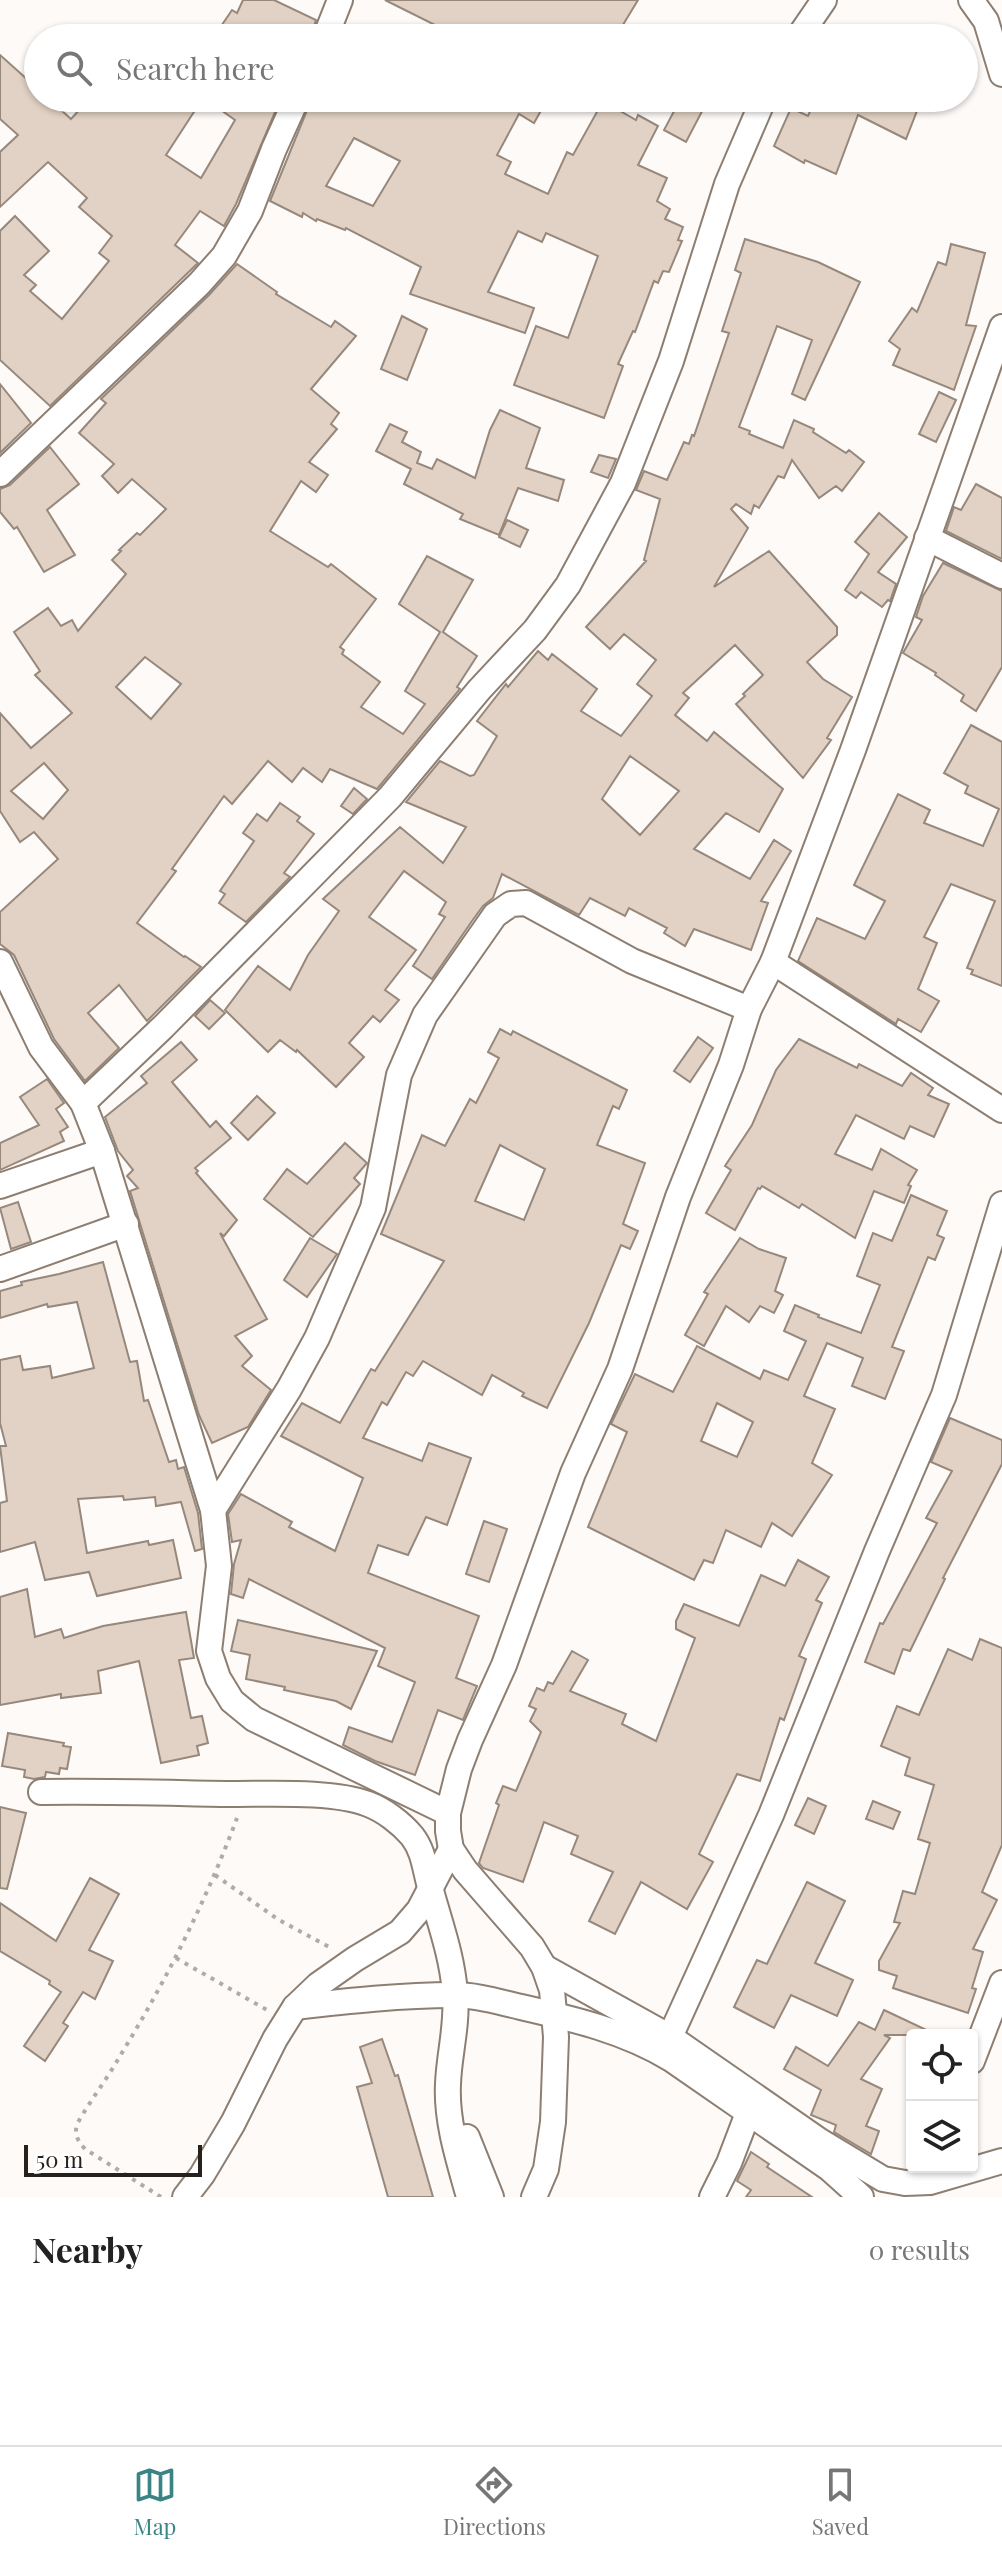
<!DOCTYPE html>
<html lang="en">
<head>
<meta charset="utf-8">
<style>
	:root { --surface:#fff; --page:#f6f6f6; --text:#222; --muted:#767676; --line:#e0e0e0; --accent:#3b8485 }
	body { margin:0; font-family:"Playfair Display",serif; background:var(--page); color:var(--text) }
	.controls { position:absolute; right:24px; bottom:24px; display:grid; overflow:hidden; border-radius:8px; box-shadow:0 2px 6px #0004 }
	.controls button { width:72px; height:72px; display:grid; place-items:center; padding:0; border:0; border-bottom:2px solid var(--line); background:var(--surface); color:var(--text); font:40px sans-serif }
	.scale { position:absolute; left:24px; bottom:20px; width:178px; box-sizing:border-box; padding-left:8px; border:4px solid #27211d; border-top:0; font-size:22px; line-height:28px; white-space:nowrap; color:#27211d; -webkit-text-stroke:6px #fff; paint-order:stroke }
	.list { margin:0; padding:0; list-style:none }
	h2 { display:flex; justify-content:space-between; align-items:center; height:104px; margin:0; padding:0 32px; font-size:34px }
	h2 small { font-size:26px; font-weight:400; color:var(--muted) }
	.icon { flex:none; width:44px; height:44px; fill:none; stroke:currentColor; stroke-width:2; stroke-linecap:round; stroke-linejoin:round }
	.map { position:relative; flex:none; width:1002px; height:2197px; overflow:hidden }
	.search { position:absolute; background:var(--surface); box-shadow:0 2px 6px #0004; left:24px; right:24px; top:24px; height:88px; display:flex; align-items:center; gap:20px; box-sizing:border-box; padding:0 28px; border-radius:44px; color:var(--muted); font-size:30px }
	.sheet { height:248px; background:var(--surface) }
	nav { display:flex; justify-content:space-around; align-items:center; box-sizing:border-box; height:112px; border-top:2px solid var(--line); background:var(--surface); font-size:22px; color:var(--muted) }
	nav a { display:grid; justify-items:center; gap:4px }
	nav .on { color:var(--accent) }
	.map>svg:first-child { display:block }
	.building { fill:#e2d2c5; stroke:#97887c; stroke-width:2; fill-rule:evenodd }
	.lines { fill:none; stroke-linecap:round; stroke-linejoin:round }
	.street-casing { stroke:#8d7e72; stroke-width:28 }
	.path { stroke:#afaba8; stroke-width:4; stroke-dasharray:4 6; stroke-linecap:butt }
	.street { stroke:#fff; stroke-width:24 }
</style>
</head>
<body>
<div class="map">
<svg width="1002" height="2197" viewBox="0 0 1002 2197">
	<rect width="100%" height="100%" fill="#fefaf8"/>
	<!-- building -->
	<g class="building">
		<polygon points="243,0 274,0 316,20 310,38 213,38 232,10 237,13"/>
		<polygon points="385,0 638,0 615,38 461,38"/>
		<polygon points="0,55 38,89 38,98 48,98 71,119 90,98 116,98 129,110 140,98 203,98 166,155 201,178 235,120 204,98 281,98 236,204 224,226 200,211 175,245 198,263 50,406 0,360 0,231 15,216 49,251 24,275 36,285 30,291 62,319 109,261 99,253 112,236 79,207 87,198 48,162 0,207 0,152 18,135 0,119"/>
		<path d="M 312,98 L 548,98 L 534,123 L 519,114 L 497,155 L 511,162 L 505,174 L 548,194 L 567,152 L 573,155 L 603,101 L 636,120 L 638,115 L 658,126 L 638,165 L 667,178 L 657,201 L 670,209 L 665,219 L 683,227 L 678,240 L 682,241 L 669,272 L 663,271 L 658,283 L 654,281 L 635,332 L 633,331 L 618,364 L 623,366 L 604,418 L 514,385 L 536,326 L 568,338 L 598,256 L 546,233 L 542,242 L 518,231 L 488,292 L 534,308 L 525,333 L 410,294 L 421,267 L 346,228 L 345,230 L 317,219 L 316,221 L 303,213 L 302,217 L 270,201 ZM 354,138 L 400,161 L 373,206 L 326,186 Z"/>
		<polygon points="681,98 709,98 686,142 664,130"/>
		<polygon points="816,98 922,98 906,139 858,115 836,174 805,160 804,163 774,146 791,108 808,116"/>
		<path d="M 745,239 L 818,262 L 860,282 L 805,400 L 792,394 L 812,340 L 777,326 L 739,427 L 750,431 L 749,434 L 783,448 L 794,420 L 814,429 L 813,432 L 846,453 L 849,450 L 864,462 L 842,491 L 836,486 L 819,498 L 792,460 L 784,478 L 778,476 L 759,508 L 754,505 L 751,514 L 736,504 L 731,509 L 748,528 L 714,587 L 769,551 L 837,627 L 837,635 L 807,662 L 823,679 L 852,697 L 827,738 L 831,740 L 803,778 L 736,704 L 745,696 L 743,694 L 763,675 L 735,645 L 683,693 L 689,698 L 675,715 L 707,741 L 714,732 L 783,789 L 759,832 L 726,813 L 694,849 L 750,879 L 774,840 L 791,851 L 761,901 L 768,903 L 751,950 L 694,929 L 685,946 L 664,933 L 667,928 L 629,908 L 625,916 L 590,898 L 579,915 L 502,874 L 493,898 L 483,906 L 472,921 L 432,979 L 413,966 L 445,917 L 439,914 L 446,902 L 404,871 L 369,917 L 416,950 L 385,990 L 399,1000 L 380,1022 L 373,1016 L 349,1043 L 364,1057 L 336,1087 L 297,1050 L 296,1052 L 280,1040 L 268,1052 L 225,1010 L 258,966 L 290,990 L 308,955 L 339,911 L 323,899 L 400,827 L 443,863 L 466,827 L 406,802 L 440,761 L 470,776 L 474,775 L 497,736 L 477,721 L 506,684 L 508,687 L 538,651 L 548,660 L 552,654 L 597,689 L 581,711 L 621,736 L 652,696 L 637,684 L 656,660 L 624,634 L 610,649 L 586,627 L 646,561 L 644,560 L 660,499 L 636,490 L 644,471 L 667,480 L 684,442 L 689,444 L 692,435 L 694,436 L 729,333 L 722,331 L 741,273 L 735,270 ZM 630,756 L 679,791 L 640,835 L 602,799 Z"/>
		<polygon points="951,244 985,253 966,325 976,326 954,390 893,365 900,349 889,341 912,308 917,312 938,262 946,265"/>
		<path d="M 237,264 L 277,292 L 276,294 L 331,327 L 335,321 L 356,336 L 311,389 L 339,413 L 331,424 L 337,429 L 309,462 L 328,475 L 316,492 L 301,481 L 270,531 L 328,567 L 331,564 L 376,599 L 340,647 L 344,650 L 342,654 L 380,682 L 361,707 L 403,734 L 425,704 L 405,691 L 440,632 L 399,604 L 427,556 L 473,580 L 443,632 L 477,656 L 457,687 L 460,689 L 377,789 L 330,769 L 322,782 L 303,768 L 292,782 L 268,761 L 232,804 L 224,796 L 172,869 L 176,871 L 137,923 L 184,957 L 185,956 L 201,967 L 147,1021 L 119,985 L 88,1013 L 119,1048 L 85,1081 L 54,1039 L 14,955 L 0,944 L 0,912 L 58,859 L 34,832 L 20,842 L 0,811 L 0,713 L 31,748 L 72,713 L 35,675 L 40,671 L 14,632 L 48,608 L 61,626 L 72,620 L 78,631 L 126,574 L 112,560 L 121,551 L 119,550 L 137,533 L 140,535 L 166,509 L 132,479 L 118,493 L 102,476 L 114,464 L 79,433 L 106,403 L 101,399 L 209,295 ZM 145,657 L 181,684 L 151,719 L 116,687 ZM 44,763 L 68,790 L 43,819 L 11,791 Z"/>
		<polygon points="402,316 427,329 407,380 381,369"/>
		<polygon points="0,384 31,423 0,453"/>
		<polygon points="939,392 956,400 936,442 919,434"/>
		<polygon points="500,410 540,428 526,468 564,480 558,501 518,488 499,535 460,519 463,514 404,484 411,469 376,451 390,424 407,432 402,442 421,452 417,463 432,469 437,459 475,478 490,430"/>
		<polygon points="50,447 79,484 47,510 75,555 44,572 17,527 14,529 0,512 0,489 10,485"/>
		<polygon points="599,455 616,459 608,478 591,472"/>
		<polygon points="976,484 1002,498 1002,559 946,531 954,507 961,510"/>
		<polygon points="879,513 907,537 878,572 896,584 890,601 888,600 882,607 861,592 856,598 845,590 869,554 855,542"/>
		<polygon points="507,520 528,530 520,547 499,537"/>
		<polygon points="943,563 1002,591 1002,667 976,711 961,701 964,695 935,675 936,673 903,653 922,620 916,617 923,596"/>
		<polygon points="971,725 1002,742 1002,986 971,974 973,970 967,968 995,901 951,884 924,937 937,943 918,989 939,1001 921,1032 898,1019 896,1024 798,961 817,918 865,939 885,901 854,885 898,794 930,810 924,823 983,846 999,809 965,793 968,786 944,773"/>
		<polygon points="354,788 367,799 353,814 341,806"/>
		<polygon points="280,803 300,817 297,821 314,834 284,873 290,877 246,922 219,903 225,894 220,891 254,841 243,833 257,814 267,821"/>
		<polygon points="210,1000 225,1013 209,1029 195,1016"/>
		<path d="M 500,1029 L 511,1035 L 513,1031 L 627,1090 L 619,1109 L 613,1106 L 597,1145 L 645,1163 L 623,1224 L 638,1231 L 630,1249 L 621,1245 L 589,1323 L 547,1408 L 522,1396 L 524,1393 L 492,1375 L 482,1395 L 423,1361 L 413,1376 L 406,1372 L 387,1405 L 382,1402 L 363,1438 L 422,1461 L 429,1443 L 471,1458 L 447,1525 L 426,1517 L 408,1555 L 378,1545 L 368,1573 L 479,1616 L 456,1678 L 477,1686 L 463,1720 L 438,1710 L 415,1775 L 375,1761 L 343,1745 L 349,1727 L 392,1742 L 415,1682 L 378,1666 L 385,1648 L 249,1579 L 243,1598 L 231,1594 L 234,1564 L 241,1540 L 232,1542 L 228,1514 L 241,1494 L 292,1522 L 289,1527 L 335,1551 L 363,1478 L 281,1436 L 302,1403 L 340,1423 L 371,1369 L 375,1371 L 444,1261 L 381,1234 L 422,1135 L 445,1146 L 470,1099 L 476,1103 L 499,1058 L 488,1052 ZM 500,1145 L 545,1169 L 524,1220 L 475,1201 Z"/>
		<polygon points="698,1037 713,1048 690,1082 674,1071"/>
		<polygon points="799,1039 857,1068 859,1064 902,1086 911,1073 933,1088 928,1095 949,1104 934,1137 910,1126 904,1139 856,1115 835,1154 872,1170 881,1149 917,1170 908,1185 911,1186 904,1203 874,1191 855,1238 802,1204 799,1208 762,1186 760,1189 758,1188 735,1230 706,1213 731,1170 725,1166 752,1125 776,1070"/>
		<polygon points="181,1042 197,1060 172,1082 210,1127 216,1121 231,1138 195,1168 198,1171 196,1173 237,1220 224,1236 220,1233 267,1319 235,1336 252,1356 242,1366 271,1390 248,1427 212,1443 199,1415 130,1191 138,1188 127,1176 133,1170 118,1151 105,1117 147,1083 141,1076"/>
		<polygon points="47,1079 64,1103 56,1109 68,1127 60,1132 64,1141 0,1170 0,1143 39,1125 20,1097"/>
		<polygon points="257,1096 275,1113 248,1140 231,1123"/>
		<polygon points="345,1143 367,1163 354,1178 360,1184 313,1237 264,1199 287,1169 307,1184"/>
		<path d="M 911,1195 L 947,1211 L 937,1235 L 944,1238 L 935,1260 L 928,1257 L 892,1347 L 904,1351 L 885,1399 L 852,1386 L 863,1358 L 827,1343 L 804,1396 L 835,1409 L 812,1463 L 832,1475 L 792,1536 L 772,1523 L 761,1547 L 726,1530 L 713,1563 L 704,1560 L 694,1580 L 588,1527 L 627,1432 L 611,1424 L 635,1374 L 673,1392 L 697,1346 L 760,1379 L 764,1370 L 788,1380 L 806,1341 L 784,1331 L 795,1305 L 819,1315 L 818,1317 L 861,1333 L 880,1285 L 857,1276 L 873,1233 L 892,1241 ZM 717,1403 L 753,1422 L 737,1457 L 701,1441 Z"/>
		<polygon points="18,1202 31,1242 11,1249 0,1208"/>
		<polygon points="310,1238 337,1254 307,1297 284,1280"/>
		<polygon points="740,1238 759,1249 786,1258 775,1291 783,1295 774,1313 760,1306 749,1322 726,1306 704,1346 685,1335 708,1294 704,1292"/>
		<polygon points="103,1262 130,1362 137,1361 144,1401 148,1400 169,1462 176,1460 178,1469 184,1467 198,1513 202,1549 195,1551 181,1502 156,1506 155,1497 124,1500 123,1496 78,1499 87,1553 148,1541 149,1545 173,1540 181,1578 97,1596 89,1572 45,1580 35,1542 0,1552 0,1503 7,1501 0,1446 6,1446 0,1423 0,1360 20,1356 23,1370 50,1366 52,1378 94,1368 77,1302 48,1307 47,1304 0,1318 0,1291 22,1285 21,1282 59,1274"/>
		<polygon points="950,1418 1002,1440 1002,1464 943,1578 945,1579 910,1651 903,1649 894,1674 865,1662 880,1623 883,1624 937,1523 926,1518 952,1471 931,1462"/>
		<polygon points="484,1521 507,1529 489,1582 466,1574"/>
		<polygon points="798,1560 829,1577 816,1600 822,1603 799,1656 806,1659 784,1720 780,1718 760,1781 737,1774 699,1854 713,1862 687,1909 641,1882 615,1934 589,1921 613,1872 571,1854 578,1836 544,1822 523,1882 483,1868 479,1863 499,1805 496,1803 503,1786 516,1791 541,1732 530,1721 536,1709 529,1706 537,1688 544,1691 548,1682 553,1684 572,1651 588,1660 570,1691 626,1714 622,1724 656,1741 695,1638 676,1629 676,1621 684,1604 739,1626 761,1575 785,1586"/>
		<polygon points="27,1589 35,1637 61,1629 64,1638 103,1626 186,1612 194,1658 179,1660 191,1718 202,1716 208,1743 197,1746 199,1755 161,1763 139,1661 98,1671 101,1693 61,1698 61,1694 0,1705 0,1597"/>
		<polygon points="238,1620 377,1651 351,1709 336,1701 284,1690 285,1687 246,1679 250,1655 231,1651"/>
		<polygon points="980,1639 1002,1648 1002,1845 982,1892 997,1900 973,1949 983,1952 972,1988 976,1989 968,2013 893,1988 897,1976 879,1970 879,1961 900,1923 894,1922 903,1891 915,1894 930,1843 918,1839 934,1785 905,1775 910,1758 881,1746 897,1706 919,1715 948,1649 972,1660"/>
		<polygon points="8,1733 64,1743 63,1746 71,1747 67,1769 60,1768 59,1774 46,1772 45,1777 34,1779 24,1777 25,1770 2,1766"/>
		<polygon points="808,1798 826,1806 814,1834 795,1825"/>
		<polygon points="873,1801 900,1812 893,1829 866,1819"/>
		<polygon points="0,1807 26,1813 7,1889 0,1888"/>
		<polygon points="90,1878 119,1894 89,1950 113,1961 95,1999 83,1992 63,2023 68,2026 45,2061 24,2046 61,1992 49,1984 50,1981 0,1951 0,1903 56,1941"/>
		<polygon points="807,1882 845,1901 815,1963 853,1980 837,2016 791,1995 774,2028 734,2007 757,1960 767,1964"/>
		<polygon points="884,2010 937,2035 884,2035 890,2038 861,2079 882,2089 866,2126 879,2131 871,2154 834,2132 836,2125 811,2115 821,2090 784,2069 796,2047 828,2066 859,2022 875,2030"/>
		<polygon points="382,2039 395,2076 398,2075 433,2197 388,2197 357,2087 372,2083 360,2047"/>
		<polygon points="751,2152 769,2164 767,2167 812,2197 746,2197 751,2190 737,2181"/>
	</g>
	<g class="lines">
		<defs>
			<g id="street">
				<polyline points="971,0 986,21 1002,74"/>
				<polyline points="325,38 340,0"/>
				<polyline points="798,38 824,0"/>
				<polyline points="0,474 199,284 224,256 250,211 274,149 297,98"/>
				<polyline points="927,538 1002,576"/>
				<polyline points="0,962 41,1047 83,1103 102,1151 213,1510 219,1566 209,1651 218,1678 232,1701 254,1719 448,1813"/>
				<polyline points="773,962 1002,1110"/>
				<polyline points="83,1103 163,1027 390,797 479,690 535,630 568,585 623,483 671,361 727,184 764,98"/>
				<polyline points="0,1186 102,1151"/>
				<polyline points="0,1269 126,1224"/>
				<polyline points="213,1510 289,1389 317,1338 373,1208 399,1075 425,1015 495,915 511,904 526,903 632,961 749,1009"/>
				<path d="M 41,1792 C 106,1791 171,1793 235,1794 C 273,1794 334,1791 368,1804 C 384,1810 401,1823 412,1836 C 424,1851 425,1870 430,1887 C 440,1924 452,1955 455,1993 C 458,2024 449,2054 448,2084 C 446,2122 459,2161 469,2197"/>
				<polyline points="544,1967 670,2037 820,2141 883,2179 905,2183 930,2182 1002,2161"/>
				<path d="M 295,2007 C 347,2001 402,1995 454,1995 C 477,1995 499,2002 521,2007 C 573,2019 625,2031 671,2059 L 830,2169 L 861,2197"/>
				<polyline points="670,2037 771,1815 877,1551 944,1395 1002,1204"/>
				<polyline points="972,2061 1002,1983"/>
				<polyline points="467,2137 491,2197"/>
				<polyline points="185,2197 202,2175 233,2123 275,2039 295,2007 318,1985 355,1959 400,1932 419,1910 451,1849"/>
				<polyline points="534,2197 546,2169 553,2122 556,2037 552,1990 544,1967 532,1947 465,1870 451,1849 448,1831 448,1813 459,1769 470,1740 504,1665 573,1473 620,1369 678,1197 731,1065 749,1009 773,962 853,750 1002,327"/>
				<polyline points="712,2197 729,2163 753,2100"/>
			</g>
		</defs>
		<!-- street casing -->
		<use href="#street" class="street-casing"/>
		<!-- path -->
		<g class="path">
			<polyline points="215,1875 279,1920 331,1948"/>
			<polyline points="176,1958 267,2010"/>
			<path d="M 161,2197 L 85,2149 C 78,2141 74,2135 77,2124 C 90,2101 107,2079 120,2056 C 166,1981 206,1901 237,1818"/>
		</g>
		<!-- street -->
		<use href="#street" class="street"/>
	</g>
</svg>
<div class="controls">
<button><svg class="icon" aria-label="locate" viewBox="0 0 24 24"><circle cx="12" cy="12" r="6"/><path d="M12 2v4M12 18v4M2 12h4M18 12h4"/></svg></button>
<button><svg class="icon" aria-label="layers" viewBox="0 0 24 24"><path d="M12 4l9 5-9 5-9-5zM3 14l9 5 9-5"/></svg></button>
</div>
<div class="scale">50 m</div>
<div class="search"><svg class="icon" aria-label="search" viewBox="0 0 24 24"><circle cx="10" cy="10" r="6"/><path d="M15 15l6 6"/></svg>Search here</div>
</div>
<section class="sheet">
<h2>Nearby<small>0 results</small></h2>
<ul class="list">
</ul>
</section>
<nav>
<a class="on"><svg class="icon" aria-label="map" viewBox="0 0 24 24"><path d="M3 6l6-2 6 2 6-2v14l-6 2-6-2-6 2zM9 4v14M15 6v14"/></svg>Map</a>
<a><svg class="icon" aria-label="directions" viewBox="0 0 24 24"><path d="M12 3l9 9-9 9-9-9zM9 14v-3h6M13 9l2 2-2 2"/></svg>Directions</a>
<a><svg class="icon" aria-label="saved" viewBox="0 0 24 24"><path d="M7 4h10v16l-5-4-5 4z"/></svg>Saved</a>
</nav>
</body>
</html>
